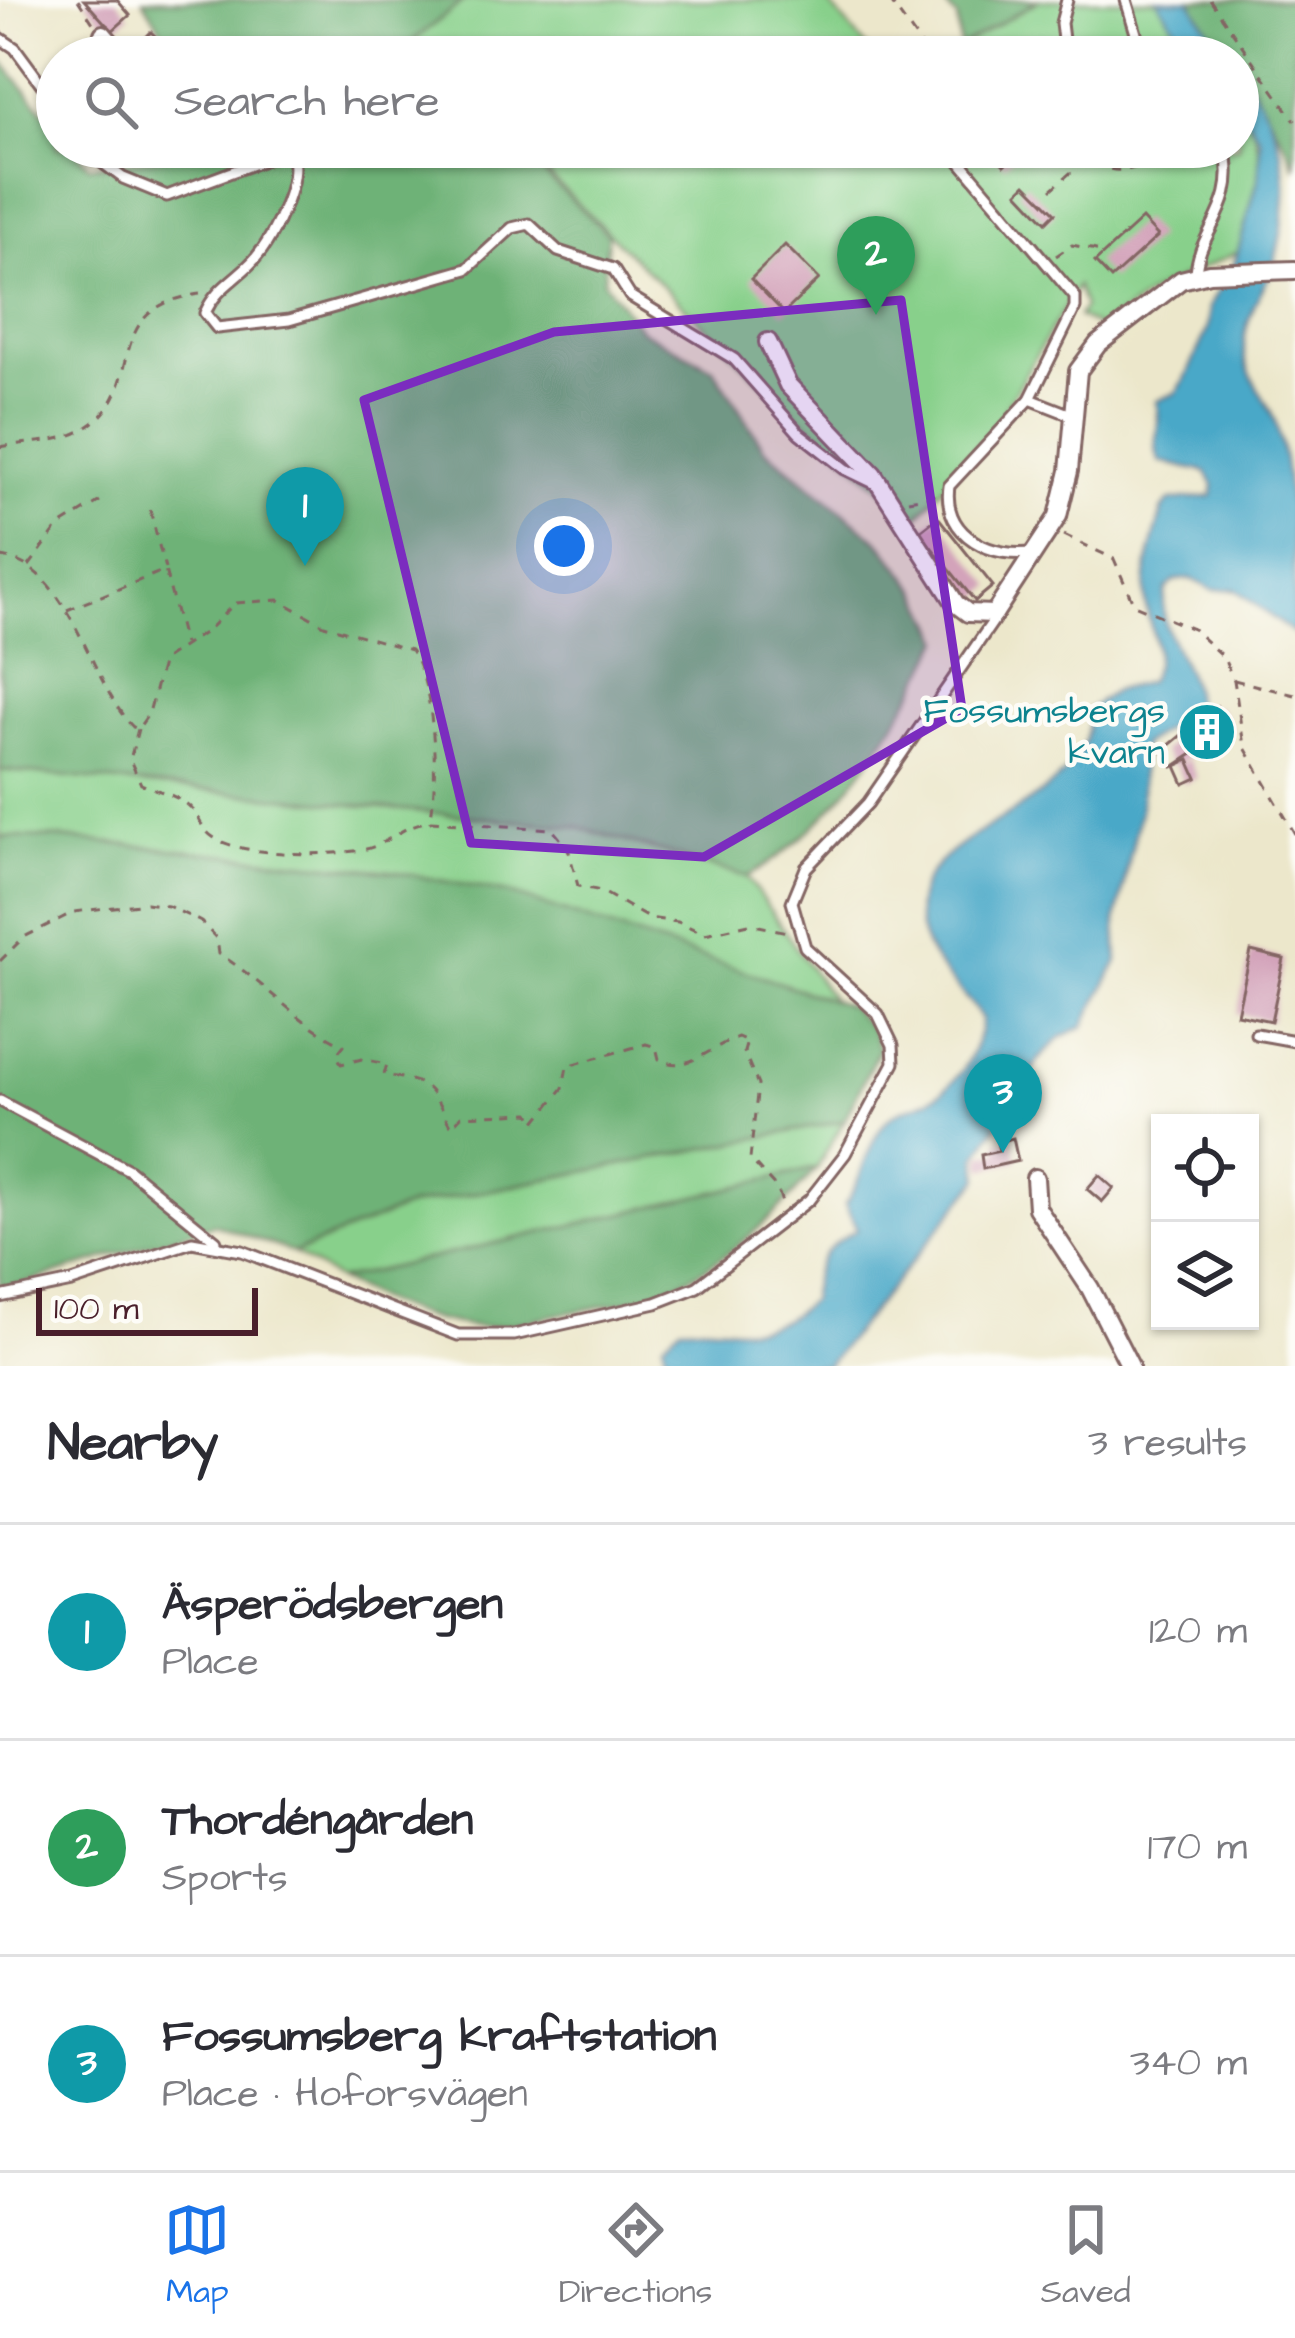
<!DOCTYPE html>
<html lang="en">
<head>
<meta charset="utf-8">
<style>
	:root { --surface:#fff; --page:#f2f2f3; --text:#2b2b33; --muted:#7c7c81; --line:#e1e1e2; --accent:#1a73e8 }
	body { margin:0; font-family:"Architects Daughter",sans-serif; background:var(--page); color:var(--text) }
	.controls { position:absolute; right:36px; bottom:36px; display:grid; overflow:hidden; border-radius:0px; box-shadow:0 3px 9px #0004 }
	.controls button { width:108px; height:108px; display:grid; place-items:center; padding:0; border:0; border-bottom:3px solid var(--line); background:var(--surface); color:var(--text); font:60px sans-serif }
	.scale { position:absolute; left:36px; bottom:30px; width:222px; box-sizing:border-box; padding-left:12px; border:6px solid #4a1f2b; border-top:0; font-size:33px; line-height:42px; white-space:nowrap; color:#4a1f2b; -webkit-text-stroke:9px #fdfcf7; paint-order:stroke }
	.you { position:absolute; left:564px; top:546px; width:42px; height:42px; margin:-30px; border:9px solid #fff; border-radius:50%; background:#1a73e8; box-shadow:0 0 0 18px #1a73e833 }
	.badge { display:grid; place-items:center; width:78px; height:78px; border-radius:50%; background:var(--accent); color:#fff; font-size:39px; font-weight:700 }
	.pin { position:absolute; translate:-50% -99px; filter:drop-shadow(0 3px 6px #0008) }
	.pin::after { content:''; position:absolute; top:63px; width:42px; height:36px; background:inherit; clip-path:polygon(0 0,100% 0,50% 100%) }
	.list { margin:0; padding:0; list-style:none }
	h2 { display:flex; justify-content:space-between; align-items:center; height:156px; margin:0; padding:0 48px; font-size:51px }
	h2 small { font-size:39px; font-weight:400; color:var(--muted) }
	.list li { display:grid; grid-template-columns:78px 1fr auto; gap:36px; align-items:center; box-sizing:border-box; height:216px; padding:0 48px; border-top:3px solid var(--line) }
	.list b { display:block; font-size:45px; white-space:nowrap }
	.list p { margin:0; font-size:39px; white-space:nowrap; color:var(--muted) }
	.list em { font-size:39px; font-style:normal; color:var(--muted) }
	.icon { flex:none; width:66px; height:66px; fill:none; stroke:currentColor; stroke-width:2; stroke-linecap:round; stroke-linejoin:round }
	.map { position:relative; flex:none; width:1295px; height:1366px; overflow:hidden }
	.search { position:absolute; background:var(--surface); box-shadow:0 3px 9px #0004; left:36px; right:36px; top:36px; height:132px; display:flex; align-items:center; gap:30px; box-sizing:border-box; padding:0 42px; border-radius:66px; color:var(--muted); font-size:45px }
	.sheet { height:804px; background:var(--surface) }
	nav { display:flex; justify-content:space-around; align-items:center; box-sizing:border-box; height:168px; border-top:3px solid var(--line); background:var(--surface); font-size:33px; color:var(--muted) }
	nav a { display:grid; justify-items:center; gap:6px }
	nav .on { color:var(--accent) }
	.map>svg:first-child { display:block }
	.green { fill:#88d08b; stroke:#69785b; stroke-width:3 }
	.forest { fill:#6eb277; stroke:#5c6851; stroke-width:3 }
	.water { fill:#4aa8c8; stroke:#4a647a; stroke-width:3 }
	.building { fill:#d3a3ba }
	.lines { fill:none; stroke-linecap:round; stroke-linejoin:round }
	.service-casing { stroke:#836563; stroke-width:15 }
	.minor-casing { stroke:#836563; stroke-width:22 }
	.path { stroke:#836563; stroke-width:3; stroke-dasharray:9 9; stroke-linecap:butt }
	.service { stroke:#fff; stroke-width:9 }
	.minor { stroke:#fff; stroke-width:16 }
	.marked { fill:#7b2cbf; fill-opacity:0.2; stroke:#7b2cbf; stroke-width:9; stroke-linejoin:round }
	.labels { text-anchor:middle; dominant-baseline:central; stroke-width:9; stroke-linejoin:round; paint-order:stroke }
	.culture-label { font-size:36px; fill:#0d838f; stroke:#fdfcf7; text-anchor:end }
</style>
</head>
<body>
<div class="map">
<svg width="1295" height="1366" viewBox="0 0 1295 1366">
	<rect width="100%" height="100%" fill="#fdfcf7"/>
	<filter id="ink" filterUnits="userSpaceOnUse"><feTurbulence type="fractalNoise" baseFrequency=".00833" numOctaves="2"/><feDisplacementMap in="SourceGraphic" scale="24" xChannelSelector="R" yChannelSelector="G"/><feConvolveMatrix kernelMatrix="1 2 1 2 8 2 1 2 1" color-interpolation-filters="sRGB"/></filter>
	<filter id="wash" filterUnits="userSpaceOnUse"><feTurbulence type="fractalNoise" baseFrequency=".004" numOctaves="4" result="noise"/><feDisplacementMap in="SourceGraphic" scale="48" xChannelSelector="R" yChannelSelector="G"/><feGaussianBlur stdDeviation="2.7" result="paint"/><feColorMatrix in="noise" values="0 0 0 0 0 0 0 0 0 0 0 0 0 0 0 0 0 1.4 0 .05"/><feComposite in="paint" operator="in"/></filter>
	<g filter="url(#wash)">
		<rect width="100%" height="100%" fill="#ece7cb"/>
		<!-- green -->
		<g class="green">
			<polygon points="464,0 826,0 875,57 427,57 412,42"/>
			<polygon points="1039,0 1157,0 1195,57 954,57 960,47"/>
			<path d="M 1238,105 C 1276,149 1255,202 1238,252 L 1159,288 L 1101,328 L 1078,317 L 1084,307 L 1077,286 L 995,426 L 916,519 L 772,392 L 520,147 L 1238,147 Z"/>
			<polygon points="0,770 578,827 747,877 833,1001 507,893 396,872 59,838 0,837"/>
			<polygon points="844,1121 817,1168 338,1280 294,1253 409,1206"/>
		</g>
		<!-- forest -->
		<g class="forest">
			<polygon points="143,0 464,0 393,57 178,57"/>
			<polygon points="940,0 1039,0 960,47 957,18"/>
			<path d="M 1190,0 L 1295,0 L 1295,168 C 1286,136 1238,73 1238,57 L 1227,57 Z"/>
			<path d="M 0,59 L 57,127 L 57,147 L 73,147 L 89,166 L 165,157 L 185,147 L 516,147 L 608,234 L 604,281 L 641,330 L 714,369 L 764,448 L 880,542 L 918,590 L 942,639 C 898,727 834,829 747,877 L 578,827 L 0,770 Z"/>
			<polygon points="0,837 59,838 396,872 507,893 850,1006 873,1031 879,1049 844,1121 409,1206 294,1253 215,1224 20,1285 0,1286"/>
			<path d="M 817,1168 C 777,1215 725,1264 667,1288 C 627,1305 583,1309 540,1318 C 515,1323 494,1330 468,1326 C 421,1320 379,1301 338,1280 Z"/>
		</g>
		<!-- water -->
		<g class="water">
			<polygon points="1157,0 1190,0 1227,57 1195,57"/>
			<path d="M 1238,70 C 1291,131 1295,194 1272,271 C 1259,294 1239,330 1245,358 C 1249,380 1269,402 1276,424 C 1292,478 1295,578 1295,635 L 1235,589 L 1213,590 L 1191,579 L 1176,580 L 1166,589 C 1153,635 1196,664 1195,708 L 1142,745 L 1141,806 L 1116,921 L 1118,961 L 1084,1026 L 1061,1037 L 1040,1058 L 977,1157 L 980,1178 L 827,1366 L 669,1366 L 663,1342 L 681,1326 C 728,1321 766,1345 810,1300 C 816,1262 821,1247 857,1230 L 845,1204 C 864,1178 866,1142 889,1118 C 897,1110 913,1107 924,1102 C 957,1087 977,1055 982,1019 C 966,993 939,974 926,945 C 871,827 1099,823 1088,710 L 1115,690 L 1148,682 C 1168,647 1145,629 1145,593 C 1145,565 1155,536 1162,510 L 1169,501 L 1212,496 L 1214,485 L 1206,472 L 1160,462 C 1150,442 1163,423 1156,401 L 1176,393 L 1186,377 L 1208,328 L 1209,306 L 1234,265 L 1259,176 L 1260,138 L 1238,105 Z"/>
		</g>
		<g id="blocks">
			<!-- building -->
			<g class="building">
				<polygon points="84,0 117,0 130,15 112,31"/>
				<polygon points="151,32 165,46 155,55 141,42"/>
				<polygon points="1004,147 1024,147 1004,165 995,155"/>
				<polygon points="1026,184 1055,213 1046,222 1018,192"/>
				<polygon points="1142,219 1158,236 1111,279 1095,262"/>
				<polygon points="785,245 819,279 784,313 751,279"/>
				<polygon points="938,517 993,586 975,601 919,532"/>
				<polygon points="1217,706 1232,728 1173,767 1162,751"/>
				<polygon points="1189,760 1197,778 1184,784 1176,766"/>
				<polygon points="1251,951 1284,959 1271,1021 1237,1014"/>
				<polygon points="1013,1138 1018,1161 983,1169 981,1155 999,1151 997,1142"/>
				<polygon points="1099,1175 1114,1188 1102,1202 1087,1189"/>
			</g>
		</g>
	</g>
	<g filter="url(#ink)">
		<use href="#blocks" fill-opacity="0" stroke="#836563" stroke-width="3"/>
		<g class="lines">
			<defs>
				<g id="service">
					<polyline points="1126,0 1143,57"/>
					<polyline points="0,38 15,48 57,105"/>
					<polyline points="1065,57 1061,23 1067,0"/>
					<path d="M 81,147 L 123,178 L 167,196 L 277,155 L 293,158 C 299,185 271,244 250,264 C 232,282 216,289 205,313 L 217,328 L 289,320 L 467,269 L 512,228 L 529,224 L 558,251 L 613,269 L 630,296 L 734,359 L 799,433 L 845,469 L 876,484"/>
					<path d="M 948,147 L 1075,297 L 1075,308 L 1030,399 L 949,486 C 942,537 994,560 1036,552"/>
					<path d="M 1196,275 C 1197,230 1240,210 1225,147"/>
					<polyline points="1030,399 1071,415"/>
					<polyline points="1256,1034 1295,1041"/>
					<polyline points="0,1101 129,1170 216,1241"/>
					<polyline points="0,1297 72,1282 192,1242 242,1251 458,1335 514,1335 656,1303 697,1287 809,1200 845,1154 894,1063 893,1045 878,1014 805,947 792,902 806,868 868,803 998,614"/>
				</g>
				<g id="minor">
					<polyline points="103,34 123,57"/>
					<polyline points="768,342 788,385 873,474 956,604 968,613 994,614 1058,516 1069,471 1078,371 1098,344 1181,280 1209,273 1295,270"/>
					<polyline points="1035,1178 1037,1208 1090,1288 1130,1366"/>
				</g>
			</defs>
			<!-- service casing -->
			<use href="#service" class="service-casing"/>
			<!-- minor casing -->
			<use href="#minor" class="minor-casing"/>
			<!-- path -->
			<g class="path">
				<polyline points="78,0 93,23"/>
				<polyline points="889,0 930,57"/>
				<polyline points="1210,0 1295,121"/>
				<path d="M 1083,147 C 1098,170 1117,176 1142,165 L 1152,147"/>
				<polyline points="1051,190 1089,156"/>
				<polyline points="1056,256 1072,245 1106,252"/>
				<path d="M 0,447 C 31,441 64,444 90,425 C 149,383 98,308 200,294"/>
				<polyline points="908,500 939,495"/>
				<polyline points="150,510 165,569"/>
				<polyline points="1064,535 1114,559 1134,605 1193,629 1223,657 1234,680 1244,746 1295,834"/>
				<path d="M 0,557 C 69,563 91,686 133,727 L 138,729 L 149,713 L 163,660 L 208,630 L 235,603 L 279,600 L 324,625 L 411,650 C 435,684 439,781 430,821 L 552,829 L 568,848 L 578,886 L 601,891 L 648,918 L 678,922 L 705,934 L 749,924 L 788,932"/>
				<polyline points="29,566 58,527 100,501"/>
				<polyline points="67,610 165,570 184,644"/>
				<polyline points="1234,680 1295,695"/>
				<path d="M 138,729 L 130,760 L 141,784 C 157,791 179,795 191,808 C 200,818 201,829 213,837 C 242,857 327,856 361,850 C 388,846 402,824 428,822"/>
				<path d="M 0,961 L 24,937 L 74,912 L 146,903 L 168,906 L 201,922 L 217,939 L 219,954 C 265,982 296,1023 344,1045 L 337,1054 L 341,1064 L 362,1059 L 387,1064 L 384,1075 C 435,1083 428,1086 451,1127 L 461,1116 L 530,1113 L 535,1123 L 563,1088 L 567,1066 L 646,1044 L 656,1047 L 659,1059 C 686,1075 711,1046 738,1037 L 747,1041 L 744,1052 L 758,1085 L 750,1159 L 778,1190 L 782,1203"/>
			</g>
			<!-- service -->
			<use href="#service" class="service"/>
			<!-- minor -->
			<use href="#minor" class="minor"/>
		</g>
	</g>
	<!-- marked area -->
	<path class="marked" d="M 901,300 L 962,709 L 704,857 L 471,843 L 364,400 L 554,332 Z"/>
	<!-- icons -->
	<defs>
		<symbol id="building-disc" viewBox="-11 -11 22 22"><circle r="9.5" fill="#0f9aa8" stroke="#fdfcf7"/><path d="M-4-6H4V6H1V3H-1V6H-4ZM-2.5-4.3h1.7v1.8h-1.7ZM.8-4.3h1.7v1.8H.8ZM-2.5-1h1.7V.8h-1.7ZM.8-1h1.7V.8H.8Z" fill="#fff"/></symbol>
	</defs>
	<g fill-rule="evenodd">
		<use href="#building-disc" x="1174" y="699" width="66" height="66"/>
	</g>
	<g class="labels">
		<!-- culture labels -->
		<g class="culture-label">
			<text x="1165" y="711">Fossumsbergs<tspan x="1165" dy="41">kvarn</tspan></text>
		</g>
	</g>
</svg>
<div class="controls">
<button><svg class="icon" aria-label="locate" viewBox="0 0 24 24"><circle cx="12" cy="12" r="6"/><path d="M12 2v4M12 18v4M2 12h4M18 12h4"/></svg></button>
<button><svg class="icon" aria-label="layers" viewBox="0 0 24 24"><path d="M12 4l9 5-9 5-9-5zM3 14l9 5 9-5"/></svg></button>
</div>
<div class="scale">100 m</div>
<div class="you"></div>
<div class="pin badge" style="left:305px;top:566px;background:#0f9aa8">1</div>
<div class="pin badge" style="left:876px;top:315px;background:#2e9e5b">2</div>
<div class="pin badge" style="left:1003px;top:1153px;background:#0f9aa8">3</div>
<div class="search"><svg class="icon" aria-label="search" viewBox="0 0 24 24"><circle cx="10" cy="10" r="6"/><path d="M15 15l6 6"/></svg>Search here</div>
</div>
<section class="sheet">
<h2>Nearby<small>3 results</small></h2>
<ul class="list">
<li><span class="badge" style="background:#0f9aa8">1</span><div><b>Äsperödsbergen</b><p>Place</p></div><em>120 m</em></li>
<li><span class="badge" style="background:#2e9e5b">2</span><div><b>Thordéngården</b><p>Sports</p></div><em>170 m</em></li>
<li><span class="badge" style="background:#0f9aa8">3</span><div><b>Fossumsberg kraftstation</b><p>Place · Hoforsvägen</p></div><em>340 m</em></li>
</ul>
</section>
<nav>
<a class="on"><svg class="icon" aria-label="map" viewBox="0 0 24 24"><path d="M3 6l6-2 6 2 6-2v14l-6 2-6-2-6 2zM9 4v14M15 6v14"/></svg>Map</a>
<a><svg class="icon" aria-label="directions" viewBox="0 0 24 24"><path d="M12 3l9 9-9 9-9-9zM9 14v-3h6M13 9l2 2-2 2"/></svg>Directions</a>
<a><svg class="icon" aria-label="saved" viewBox="0 0 24 24"><path d="M7 4h10v16l-5-4-5 4z"/></svg>Saved</a>
</nav>
</body>
</html>
